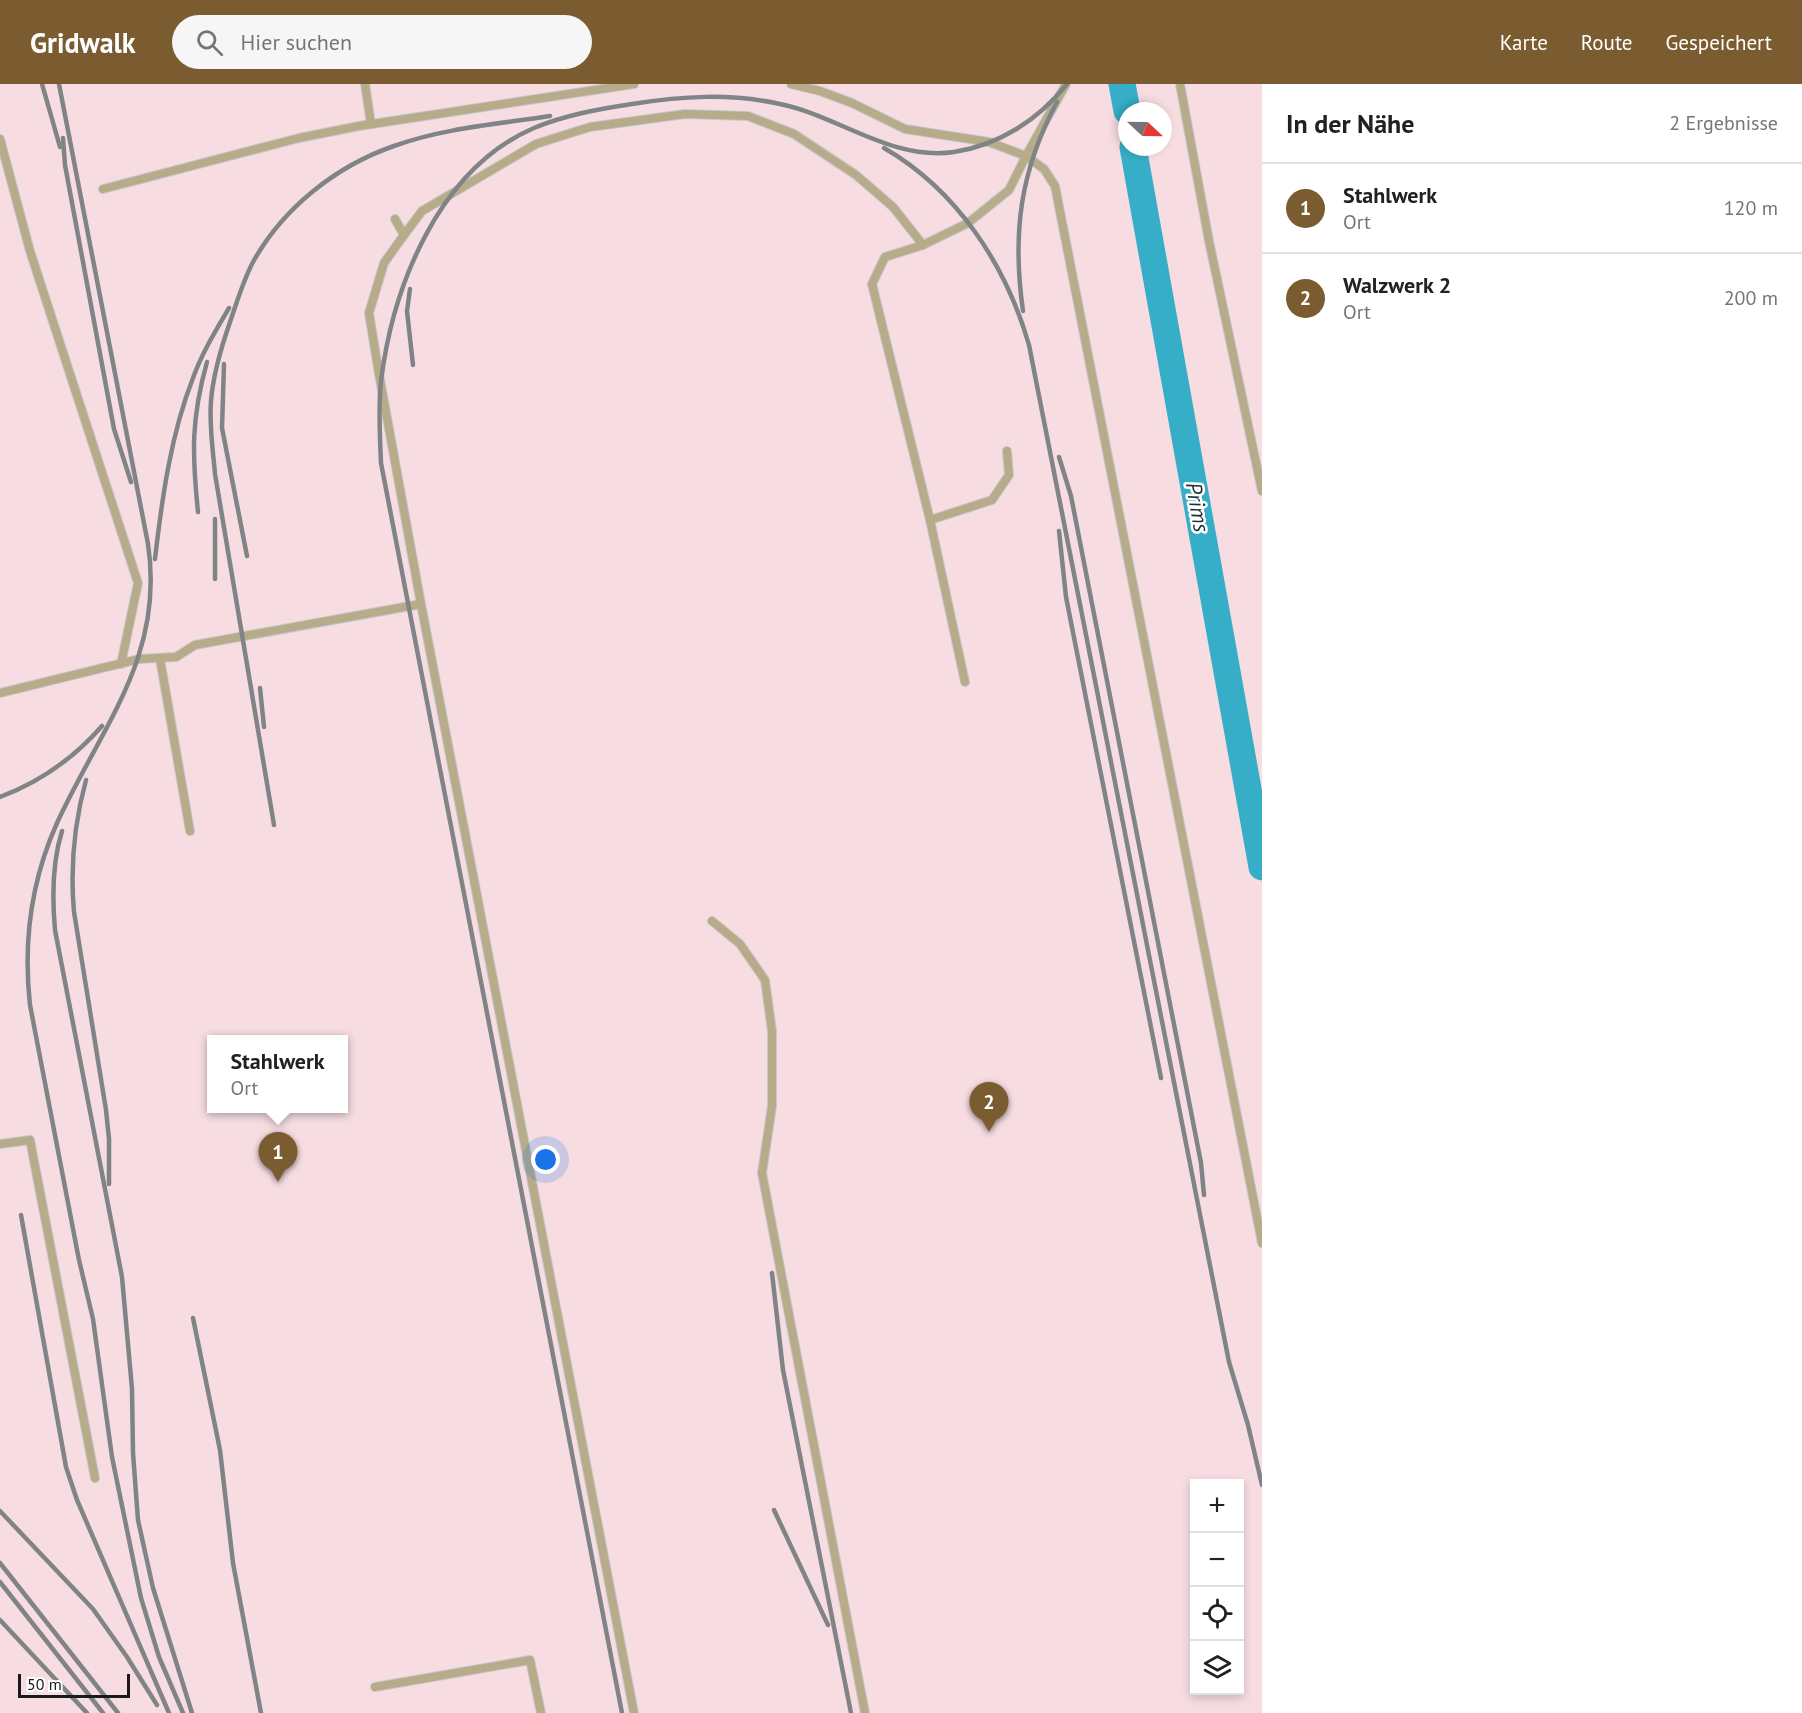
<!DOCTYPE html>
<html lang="de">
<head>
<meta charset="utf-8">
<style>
	:root { --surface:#fff; --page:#f6f6f6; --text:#202124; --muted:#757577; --line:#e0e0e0; --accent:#7b5c31 }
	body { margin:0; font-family:"PT Sans",sans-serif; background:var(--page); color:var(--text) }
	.controls { position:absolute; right:18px; bottom:18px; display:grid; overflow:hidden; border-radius:0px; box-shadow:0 3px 9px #0003 }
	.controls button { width:54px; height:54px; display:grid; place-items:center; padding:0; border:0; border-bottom:2px solid var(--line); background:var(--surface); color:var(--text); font:30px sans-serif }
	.compass { position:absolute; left:1118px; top:18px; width:54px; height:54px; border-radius:50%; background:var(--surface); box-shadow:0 3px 9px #0003; rotate:112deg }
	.scale { position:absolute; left:18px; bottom:15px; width:112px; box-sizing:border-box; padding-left:6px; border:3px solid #191a1c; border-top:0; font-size:16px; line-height:21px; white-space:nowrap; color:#191a1c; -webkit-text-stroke:4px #fff; paint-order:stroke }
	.you { position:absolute; left:546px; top:1076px; width:21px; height:21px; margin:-15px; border:4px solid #fff; border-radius:50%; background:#1a73e8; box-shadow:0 0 0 9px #1a73e833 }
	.badge { display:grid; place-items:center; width:39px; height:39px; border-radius:50%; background:var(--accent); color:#fff; font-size:20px; font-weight:700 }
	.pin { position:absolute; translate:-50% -50px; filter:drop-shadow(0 2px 3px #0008) }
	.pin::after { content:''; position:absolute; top:32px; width:21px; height:18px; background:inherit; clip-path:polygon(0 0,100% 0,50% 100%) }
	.popup { position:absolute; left:207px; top:951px; width:141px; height:78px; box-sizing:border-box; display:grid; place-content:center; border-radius:0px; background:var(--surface); filter:drop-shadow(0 2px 4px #0005); font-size:20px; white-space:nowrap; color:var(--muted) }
	.popup b { font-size:22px; color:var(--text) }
	.popup::after { content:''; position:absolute; left:50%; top:100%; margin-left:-12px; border:12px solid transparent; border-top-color:var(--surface) }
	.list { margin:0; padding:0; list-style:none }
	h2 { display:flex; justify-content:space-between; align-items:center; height:78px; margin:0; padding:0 24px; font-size:26px }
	h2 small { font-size:20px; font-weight:400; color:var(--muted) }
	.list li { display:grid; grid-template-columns:39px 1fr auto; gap:18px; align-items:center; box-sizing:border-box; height:90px; padding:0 24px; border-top:2px solid var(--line) }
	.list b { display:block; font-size:22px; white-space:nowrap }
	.list p { margin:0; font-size:20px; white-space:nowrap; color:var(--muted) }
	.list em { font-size:20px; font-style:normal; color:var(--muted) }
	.icon { flex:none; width:33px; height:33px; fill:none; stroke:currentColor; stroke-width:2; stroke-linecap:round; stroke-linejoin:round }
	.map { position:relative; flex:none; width:1262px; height:1629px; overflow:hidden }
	header { display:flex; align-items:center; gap:36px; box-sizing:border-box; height:84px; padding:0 30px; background:var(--accent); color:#fff }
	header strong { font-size:28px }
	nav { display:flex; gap:33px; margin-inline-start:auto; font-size:21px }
	.search { width:420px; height:54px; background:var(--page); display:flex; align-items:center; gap:15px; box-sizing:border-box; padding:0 21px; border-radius:33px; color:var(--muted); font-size:22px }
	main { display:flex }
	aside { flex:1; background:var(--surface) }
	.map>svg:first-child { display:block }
	.industrial { fill:#f7dde1; fill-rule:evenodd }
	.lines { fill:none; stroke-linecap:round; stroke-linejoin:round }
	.river { stroke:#37aec8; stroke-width:27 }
	.service-casing { stroke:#c4c9cc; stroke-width:10 }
	.service { stroke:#b8ab89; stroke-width:8 }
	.rail { stroke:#818487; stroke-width:4.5 }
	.labels { text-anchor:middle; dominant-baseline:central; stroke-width:5; stroke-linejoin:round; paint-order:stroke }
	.water-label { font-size:22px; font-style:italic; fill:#1d3136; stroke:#fff }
</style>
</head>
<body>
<header>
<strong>Gridwalk</strong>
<div class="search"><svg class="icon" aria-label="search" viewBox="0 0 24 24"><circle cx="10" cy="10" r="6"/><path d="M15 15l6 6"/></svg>Hier suchen</div>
<nav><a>Karte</a><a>Route</a><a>Gespeichert</a></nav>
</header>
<main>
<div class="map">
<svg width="1262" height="1629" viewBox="0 0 1262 1629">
	<rect width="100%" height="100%" fill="#eaeff3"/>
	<!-- industrial -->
	<path class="industrial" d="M 0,0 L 1262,0 L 1262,1629 L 0,1629 ZM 1127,27 L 1163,27 L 1163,63 L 1127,63 ZM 212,956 L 344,956 L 344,1024 L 212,1024 ZM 1194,1400 L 1240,1400 L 1240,1606 L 1194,1606 Z"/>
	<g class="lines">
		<!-- river -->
		<g class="river">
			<polyline points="1122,0 1127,27"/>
			<polyline points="1133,63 1262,783"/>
		</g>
		<defs>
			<g id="service">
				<polyline points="365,0 371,40"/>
				<polyline points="791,0 820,7 852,19 905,45 989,58 1026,72 1044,85 1055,102 1262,1159"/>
				<polyline points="1180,0 1209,157 1262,407"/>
				<polyline points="0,55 30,167 138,499 121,580"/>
				<polyline points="103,105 299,54 359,42 634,0"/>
				<polyline points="395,135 404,151 384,179 369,229 379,290 421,520"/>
				<polyline points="404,151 422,127 536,60 590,43 685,30 748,32 794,50 856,91 893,123 923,161"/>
				<polyline points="930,436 992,416 1009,391 1007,367"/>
				<polyline points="160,575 190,747"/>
				<polyline points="965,598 930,436 872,200 885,173 923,161 968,139 1009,106 1026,72 1066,0"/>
				<polyline points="0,609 139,575 176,573 195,561 421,520 634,1629"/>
				<polyline points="712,837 740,860 765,896 772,947 772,1022 762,1089 865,1629"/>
				<polyline points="0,1060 30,1056 95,1394"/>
				<polyline points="375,1603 530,1576 541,1629"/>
			</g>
		</defs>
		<!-- service casing -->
		<use href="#service" class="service-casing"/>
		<!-- service -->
		<use href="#service" class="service"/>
		<!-- rail -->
		<g class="rail">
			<polyline points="42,0 60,63"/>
			<path d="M 59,0 L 148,460 C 165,573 101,643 57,739 C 31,797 23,858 30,921 L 79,1176 L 93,1235 L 112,1373 L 141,1514 L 159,1573 L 183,1629"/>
			<polyline points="63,54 65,81 114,345 131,398"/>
			<path d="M 884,64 C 957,106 1006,181 1029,261 L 1229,1278 L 1248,1341 L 1262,1401"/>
			<polyline points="410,205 407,227 413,281"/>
			<path d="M 1023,227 C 1012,150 1020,87 1057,18"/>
			<polyline points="224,280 222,344 247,472"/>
			<polyline points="1059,373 1071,412 1201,1079 1204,1111"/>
			<path d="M 198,428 C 192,370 191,335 207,278"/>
			<polyline points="1059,447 1066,513 1161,994"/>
			<path d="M 155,475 C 162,414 171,350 193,294 C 202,269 216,246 229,224"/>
			<polyline points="215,495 215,435"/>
			<polyline points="260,604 264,643"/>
			<path d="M 86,696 C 74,740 70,783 74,828 L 106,1026 L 109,1055 L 109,1100"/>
			<path d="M 0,713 C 40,698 74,674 102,642"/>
			<path d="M 274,741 L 215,390 C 213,366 209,342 211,317 C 213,290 221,264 230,238 C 237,218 243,197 253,178 C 283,124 336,82 394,62 C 444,44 498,40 550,32"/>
			<path d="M 62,747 C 52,779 52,813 55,846 L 122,1193 L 132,1305 L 133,1369 L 138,1436 L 153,1504 L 192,1629"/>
			<polyline points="21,1131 66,1383 77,1416 169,1629"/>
			<polyline points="772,1189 783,1286 851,1629"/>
			<polyline points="193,1234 220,1366 233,1479 261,1629"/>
			<polyline points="774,1426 828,1541"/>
			<polyline points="0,1427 93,1525 127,1573 157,1621"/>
			<polyline points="0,1479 118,1629"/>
			<polyline points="0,1498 103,1629"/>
			<polyline points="0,1536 87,1629"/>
			<path d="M 622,1629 L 381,379 C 380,352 378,324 381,297 C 393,201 439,85 534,44 C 565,31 599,25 632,20 C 682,12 730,9 780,20 C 839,32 891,77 954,68 C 1000,61 1039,35 1067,0"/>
		</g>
	</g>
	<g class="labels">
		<!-- water labels -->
		<g class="water-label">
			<text transform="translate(1198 423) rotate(80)">Prims</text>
		</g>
	</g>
</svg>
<div class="controls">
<button>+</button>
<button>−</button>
<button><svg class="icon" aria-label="locate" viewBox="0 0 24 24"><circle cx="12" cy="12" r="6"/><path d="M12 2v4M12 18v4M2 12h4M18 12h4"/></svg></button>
<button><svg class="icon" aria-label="layers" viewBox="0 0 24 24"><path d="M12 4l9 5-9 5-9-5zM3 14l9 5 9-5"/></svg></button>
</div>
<svg class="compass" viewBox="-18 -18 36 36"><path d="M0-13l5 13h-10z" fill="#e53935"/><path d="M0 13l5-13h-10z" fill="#757577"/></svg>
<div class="scale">50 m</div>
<div class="you"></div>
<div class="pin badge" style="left:278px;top:1098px">1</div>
<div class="popup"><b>Stahlwerk</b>Ort</div>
<div class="pin badge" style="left:989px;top:1048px">2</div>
</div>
<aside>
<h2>In der Nähe<small>2 Ergebnisse</small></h2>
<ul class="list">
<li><span class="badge">1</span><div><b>Stahlwerk</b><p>Ort</p></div><em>120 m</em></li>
<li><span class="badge">2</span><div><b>Walzwerk 2</b><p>Ort</p></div><em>200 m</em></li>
</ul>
</aside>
</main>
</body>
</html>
